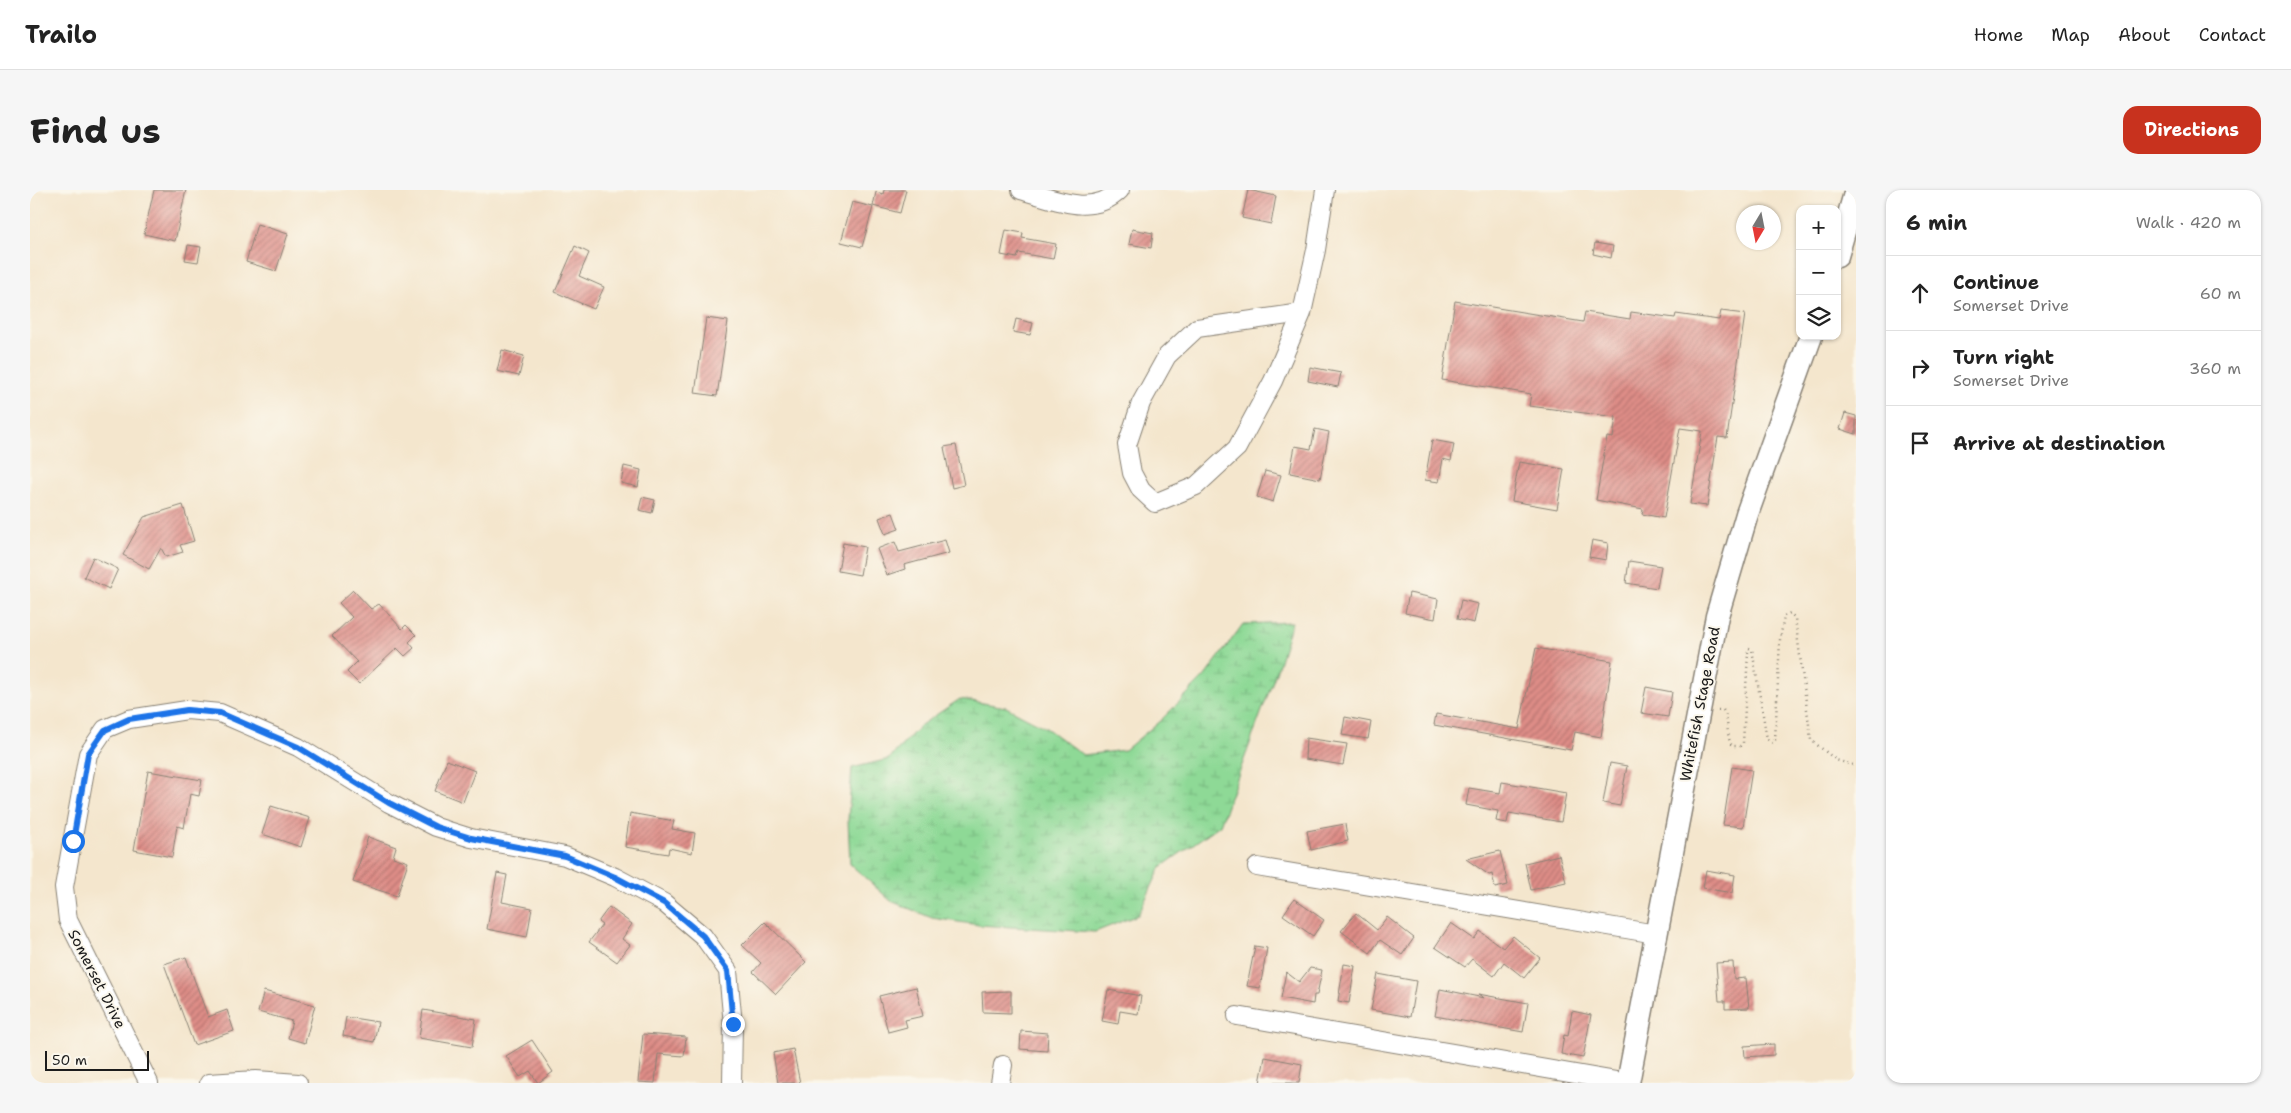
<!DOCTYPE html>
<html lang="en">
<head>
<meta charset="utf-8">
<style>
	:root { --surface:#fff; --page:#f6f6f6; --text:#222; --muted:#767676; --line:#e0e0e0; --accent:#c8321e }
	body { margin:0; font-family:"Shantell Sans",sans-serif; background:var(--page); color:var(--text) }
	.controls { position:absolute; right:15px; top:15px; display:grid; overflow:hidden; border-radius:10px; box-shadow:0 1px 4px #0004 }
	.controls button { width:45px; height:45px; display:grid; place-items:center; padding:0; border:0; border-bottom:1px solid var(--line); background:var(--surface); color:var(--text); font:25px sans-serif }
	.compass { position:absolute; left:1706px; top:15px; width:45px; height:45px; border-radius:50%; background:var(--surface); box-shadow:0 1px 4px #0004; rotate:190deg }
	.scale { position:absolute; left:15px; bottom:12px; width:104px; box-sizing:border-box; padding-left:5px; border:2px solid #1c1c1c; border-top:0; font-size:14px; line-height:18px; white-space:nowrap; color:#1c1c1c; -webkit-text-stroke:4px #fbf7ec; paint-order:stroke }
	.stop { position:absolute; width:15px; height:15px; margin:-11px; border:4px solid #1a73e8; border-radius:50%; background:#fff }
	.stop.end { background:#1a73e8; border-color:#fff; box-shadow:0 1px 5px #0008 }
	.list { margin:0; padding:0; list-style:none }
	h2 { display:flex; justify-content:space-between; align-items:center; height:65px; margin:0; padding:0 20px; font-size:21px }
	h2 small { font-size:16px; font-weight:400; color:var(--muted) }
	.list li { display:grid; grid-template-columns:32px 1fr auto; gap:15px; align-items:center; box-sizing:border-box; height:75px; padding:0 20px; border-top:1px solid var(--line) }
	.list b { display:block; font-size:19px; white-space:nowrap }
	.list p { margin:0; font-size:16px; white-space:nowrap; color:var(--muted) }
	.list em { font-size:16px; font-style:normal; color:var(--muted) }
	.icon { flex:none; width:28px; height:28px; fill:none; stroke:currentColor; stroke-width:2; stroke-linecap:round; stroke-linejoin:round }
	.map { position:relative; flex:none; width:1826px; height:893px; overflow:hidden; border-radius:15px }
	header { display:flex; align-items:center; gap:30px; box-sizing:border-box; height:70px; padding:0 25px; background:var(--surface); border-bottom:1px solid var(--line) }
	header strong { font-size:24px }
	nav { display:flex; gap:28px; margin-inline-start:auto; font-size:18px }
	.intro { display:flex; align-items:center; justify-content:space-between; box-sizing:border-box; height:120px; padding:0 30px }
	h1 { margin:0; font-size:35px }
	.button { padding:12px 22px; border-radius:15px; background:var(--accent); color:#fff; font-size:18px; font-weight:700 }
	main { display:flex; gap:30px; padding:0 30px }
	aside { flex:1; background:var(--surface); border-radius:15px; box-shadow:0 1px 4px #0004 }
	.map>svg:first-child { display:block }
	.wetland { fill:url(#wetland-marsh); stroke:#557a59 }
	.building { fill:url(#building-hatch) }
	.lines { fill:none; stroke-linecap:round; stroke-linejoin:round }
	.minor-casing { stroke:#888174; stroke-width:20 }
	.major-casing { stroke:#888174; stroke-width:25 }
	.path { stroke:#888174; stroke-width:2.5; stroke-dasharray:1 4; stroke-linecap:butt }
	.minor { stroke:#fff; stroke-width:18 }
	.major { stroke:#fff; stroke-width:22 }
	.route { stroke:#1a73e8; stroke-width:6 }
	.labels { text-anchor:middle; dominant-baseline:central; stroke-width:4; stroke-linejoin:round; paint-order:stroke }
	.street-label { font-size:15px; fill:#1c1c1c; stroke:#fbf7ec }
</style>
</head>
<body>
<header>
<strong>Trailo</strong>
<nav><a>Home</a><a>Map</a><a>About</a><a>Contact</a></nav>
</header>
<div class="intro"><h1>Find us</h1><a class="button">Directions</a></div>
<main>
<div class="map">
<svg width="1826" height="893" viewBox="0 0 1826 893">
	<defs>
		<pattern id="wetland-marsh" width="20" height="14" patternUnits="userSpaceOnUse" patternTransform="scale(1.25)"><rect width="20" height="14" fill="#8ed996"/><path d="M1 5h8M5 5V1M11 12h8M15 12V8" fill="none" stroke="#7aba81"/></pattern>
		<pattern id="building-hatch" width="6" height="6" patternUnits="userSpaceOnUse" patternTransform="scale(1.25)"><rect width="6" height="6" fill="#de8d87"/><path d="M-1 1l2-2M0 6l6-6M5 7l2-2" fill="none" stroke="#b3726e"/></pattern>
	</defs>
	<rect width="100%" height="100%" fill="#fbf7ec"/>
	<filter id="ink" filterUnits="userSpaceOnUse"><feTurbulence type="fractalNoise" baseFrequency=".02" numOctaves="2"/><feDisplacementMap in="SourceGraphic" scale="10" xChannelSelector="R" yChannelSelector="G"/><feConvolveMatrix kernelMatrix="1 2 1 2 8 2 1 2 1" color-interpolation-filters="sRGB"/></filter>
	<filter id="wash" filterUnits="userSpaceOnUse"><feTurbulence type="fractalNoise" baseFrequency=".0096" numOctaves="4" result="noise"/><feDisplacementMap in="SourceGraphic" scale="20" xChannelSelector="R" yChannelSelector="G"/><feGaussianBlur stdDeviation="1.12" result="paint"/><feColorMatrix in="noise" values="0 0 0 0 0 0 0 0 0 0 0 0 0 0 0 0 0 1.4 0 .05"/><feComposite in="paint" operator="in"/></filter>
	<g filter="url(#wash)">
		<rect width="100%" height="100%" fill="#f4e6cd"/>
		<!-- wetland -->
		<polygon class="wetland" points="1262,432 1248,477 1190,635 1131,677 1108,725 1065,742 949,735 902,728 861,711 820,674 818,630 822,578 859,569 891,535 930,509 976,517 1016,538 1053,565 1095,560 1131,530 1175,486 1213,434"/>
		<g id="blocks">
			<!-- building -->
			<g class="building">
				<polygon points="124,0 156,0 145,51 114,44"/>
				<polygon points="854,0 876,0 870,23 843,16 846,2 853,4"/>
				<polygon points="1218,0 1246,6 1241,34 1212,28"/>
				<polygon points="822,12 843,17 832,57 811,52"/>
				<polygon points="227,34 258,44 246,81 216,72"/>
				<polygon points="1102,39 1123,43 1121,58 1099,54"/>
				<polygon points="976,40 993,43 992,48 1026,54 1023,69 989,63 987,68 971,65"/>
				<polygon points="1565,53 1583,56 1581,68 1563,64"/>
				<polygon points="158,55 171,57 168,72 155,70"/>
				<polygon points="545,56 559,63 549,86 574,97 564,119 525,102"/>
				<polygon points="1425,111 1553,132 1555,122 1600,129 1601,122 1645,128 1646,124 1689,130 1691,121 1715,124 1697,248 1688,247 1677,316 1660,314 1672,241 1650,238 1634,328 1612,324 1613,319 1566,310 1577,247 1583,248 1586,227 1499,216 1501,204 1412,190"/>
				<polygon points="676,128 698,131 687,206 665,203"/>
				<polygon points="986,129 1003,133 1000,145 983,142"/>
				<polygon points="472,160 494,166 489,186 467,181"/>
				<polygon points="1280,177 1311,183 1308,197 1278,191"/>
				<polygon points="1815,223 1826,226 1826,244 1810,239"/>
				<polygon points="1285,239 1299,242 1290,289 1260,283 1265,256 1281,259"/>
				<polygon points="1402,250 1424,254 1421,271 1413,269 1409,292 1395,290"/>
				<polygon points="926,255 934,295 922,298 914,257"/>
				<polygon points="1489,272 1534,279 1527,319 1482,311"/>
				<polygon points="594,276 611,280 608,297 591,293"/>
				<polygon points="1235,281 1251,285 1243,312 1227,307"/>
				<polygon points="612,307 625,310 622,323 609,320"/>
				<polygon points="153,315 164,351 150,355 153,362 136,367 131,358 119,379 93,365 114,327"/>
				<polygon points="863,323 869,339 855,344 849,328"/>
				<polygon points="915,350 919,363 874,375 875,379 857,385 847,359 865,352 869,362"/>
				<polygon points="1562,350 1578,353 1576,370 1559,367"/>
				<polygon points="813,353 835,357 830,385 808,381"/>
				<polygon points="63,367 88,379 79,399 54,387"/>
				<polygon points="1599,371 1631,376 1627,398 1596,393"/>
				<polygon points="323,400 341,419 349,414 372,439 376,435 386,445 379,452 384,458 375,466 367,458 329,494 317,482 327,472 302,446 322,427 309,413"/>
				<polygon points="1379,403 1408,409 1405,429 1375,423"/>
				<polygon points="1431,410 1448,414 1444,433 1427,429"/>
				<polygon points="1506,458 1582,471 1571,547 1545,542 1541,560 1404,535 1406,524 1489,539"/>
				<polygon points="1616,497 1642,502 1638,527 1611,523"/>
				<polygon points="1315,527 1341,532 1338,549 1312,545"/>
				<polygon points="1276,548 1317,554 1313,575 1275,569"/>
				<polygon points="417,570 445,581 433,612 405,601"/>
				<polygon points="1580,573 1597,576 1590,616 1573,613"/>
				<polygon points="1702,577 1722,580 1713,637 1693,635"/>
				<polygon points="118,581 172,590 169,606 160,604 154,638 147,636 142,667 104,660"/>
				<polygon points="1472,592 1536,603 1531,632 1479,623 1477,633 1466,631 1468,621 1436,615 1439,598 1470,603"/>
				<polygon points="241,616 280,628 271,657 232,644"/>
				<polygon points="600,623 644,631 642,639 665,643 662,663 639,658 638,664 595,657"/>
				<polygon points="1315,634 1318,651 1281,660 1277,641"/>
				<polygon points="338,647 366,657 363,667 378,672 367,706 323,692"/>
				<polygon points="1470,661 1478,695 1465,698 1462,684 1459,685 1436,669"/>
				<polygon points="1529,665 1536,692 1501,700 1495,673"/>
				<polygon points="1676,680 1705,685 1702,703 1673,698"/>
				<polygon points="467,683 477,685 472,712 502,718 497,747 457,739"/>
				<polygon points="1264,709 1294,730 1283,746 1253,725"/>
				<polygon points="579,717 602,734 592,749 600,755 587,772 559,752 572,735 568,732"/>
				<polygon points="1326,723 1347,740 1357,727 1384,748 1372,765 1350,750 1340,763 1311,741"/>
				<polygon points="735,732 776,772 746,804 723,782 731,773 712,755"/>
				<polygon points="1421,733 1444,749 1450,741 1473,758 1483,746 1510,768 1494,788 1474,772 1464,786 1442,769 1435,777 1405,757"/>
				<polygon points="1225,756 1237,758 1230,798 1217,796"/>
				<polygon points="156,767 178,827 197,820 204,841 164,855 134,774"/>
				<polygon points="1703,772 1704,789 1716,788 1719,818 1695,819 1695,811 1689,811 1686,773"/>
				<polygon points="1314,774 1325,776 1319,813 1308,811"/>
				<polygon points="1280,778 1292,780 1287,805 1284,805 1283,814 1251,808 1256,782 1269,792"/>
				<polygon points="1348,784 1386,791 1380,827 1341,820"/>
				<polygon points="886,797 893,826 875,830 877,837 858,842 849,806"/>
				<polygon points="1410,799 1454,808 1448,804 1498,813 1493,842 1405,826"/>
				<polygon points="1078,800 1111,806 1108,824 1090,821 1088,834 1072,831"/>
				<polygon points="234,801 285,815 275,853 258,848 262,831 228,822"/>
				<polygon points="981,801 981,823 953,822 952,802"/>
				<polygon points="393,820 446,829 442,857 389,848"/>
				<polygon points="1542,821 1561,825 1553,868 1531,864 1534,845 1538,846"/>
				<polygon points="316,827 348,832 344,852 313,846"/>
				<polygon points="991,841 1018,843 1017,861 990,859"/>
				<polygon points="613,844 656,847 654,866 628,864 625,893 608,892"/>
				<polygon points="502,850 523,882 508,893 500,881 490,887 476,866"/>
				<polygon points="1744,854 1744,865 1715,867 1714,856"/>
				<polygon points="763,859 770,893 748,893 743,863"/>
				<polygon points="1235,867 1272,874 1269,893 1230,893"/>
			</g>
		</g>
	</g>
	<g filter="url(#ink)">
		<use href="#blocks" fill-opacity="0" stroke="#888174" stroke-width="1"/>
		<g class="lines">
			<defs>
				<g id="minor">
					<path d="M 991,0 C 1024,9 1062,28 1090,0"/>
					<polyline points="1272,123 1167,138 1137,166 1111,213 1097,255 1102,283 1111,300 1125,313 1166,296 1207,258 1243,191 1272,123 1286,60 1295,0"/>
					<polyline points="1227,677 1626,744"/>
					<polyline points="1207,826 1598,893"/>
					<polyline points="119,893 38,730 34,697 58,564 75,539 99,529 157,520 190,523 268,557 359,613 406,637 441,648 535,666 585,687 634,713 673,746 698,781 703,835 702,893"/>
					<polyline points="179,893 226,890 268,893"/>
					<polyline points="970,893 973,875"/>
				</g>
				<g id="major">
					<polyline points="1807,66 1826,0"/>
					<polyline points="1598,893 1687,426 1717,324 1781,146"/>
				</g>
			</defs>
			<!-- minor casing -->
			<use href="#minor" class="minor-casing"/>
			<!-- major casing -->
			<use href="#major" class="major-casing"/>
			<!-- path -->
			<path class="path" d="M 1688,520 L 1693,520 C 1700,531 1695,544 1702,556 L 1710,556 L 1713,553 L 1718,462 L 1719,458 L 1722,459 L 1737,549 L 1743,553 L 1745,550 L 1750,450 L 1754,426 L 1760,423 L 1765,428 L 1781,550 L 1806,570 L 1826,576"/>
			<!-- minor -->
			<use href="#minor" class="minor"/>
			<!-- major -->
			<use href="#major" class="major"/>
		</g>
	</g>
	<g class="lines" filter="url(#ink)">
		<!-- route -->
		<polyline class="route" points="43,651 58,564 75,540 99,529 157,520 190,523 268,557 359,613 406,637 441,648 535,666 585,687 634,713 673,746 698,781 703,834"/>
	</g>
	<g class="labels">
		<!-- street labels -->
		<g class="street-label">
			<text transform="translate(1670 514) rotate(-79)">Whitefish Stage Road</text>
			<text transform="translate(67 789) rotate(63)">Somerset Drive</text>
		</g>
	</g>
</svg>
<div class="controls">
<button>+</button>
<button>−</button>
<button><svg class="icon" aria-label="layers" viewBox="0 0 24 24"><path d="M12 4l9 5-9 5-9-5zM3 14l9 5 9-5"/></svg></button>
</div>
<svg class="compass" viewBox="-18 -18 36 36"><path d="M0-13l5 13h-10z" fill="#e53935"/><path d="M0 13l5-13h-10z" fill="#767676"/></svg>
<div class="scale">50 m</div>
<div class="stop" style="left:43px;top:651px"></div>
<div class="stop end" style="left:703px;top:834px"></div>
</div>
<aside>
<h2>6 min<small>Walk · 420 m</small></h2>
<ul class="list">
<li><svg class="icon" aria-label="ahead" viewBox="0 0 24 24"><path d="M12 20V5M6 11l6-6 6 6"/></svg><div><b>Continue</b><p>Somerset Drive</p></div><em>60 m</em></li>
<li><svg class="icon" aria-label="right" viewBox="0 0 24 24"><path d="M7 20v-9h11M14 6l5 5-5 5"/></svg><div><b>Turn right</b><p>Somerset Drive</p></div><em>360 m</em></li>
<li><svg class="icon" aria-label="arrive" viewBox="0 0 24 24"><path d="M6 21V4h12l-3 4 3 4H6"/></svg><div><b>Arrive at destination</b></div></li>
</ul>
</aside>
</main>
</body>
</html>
